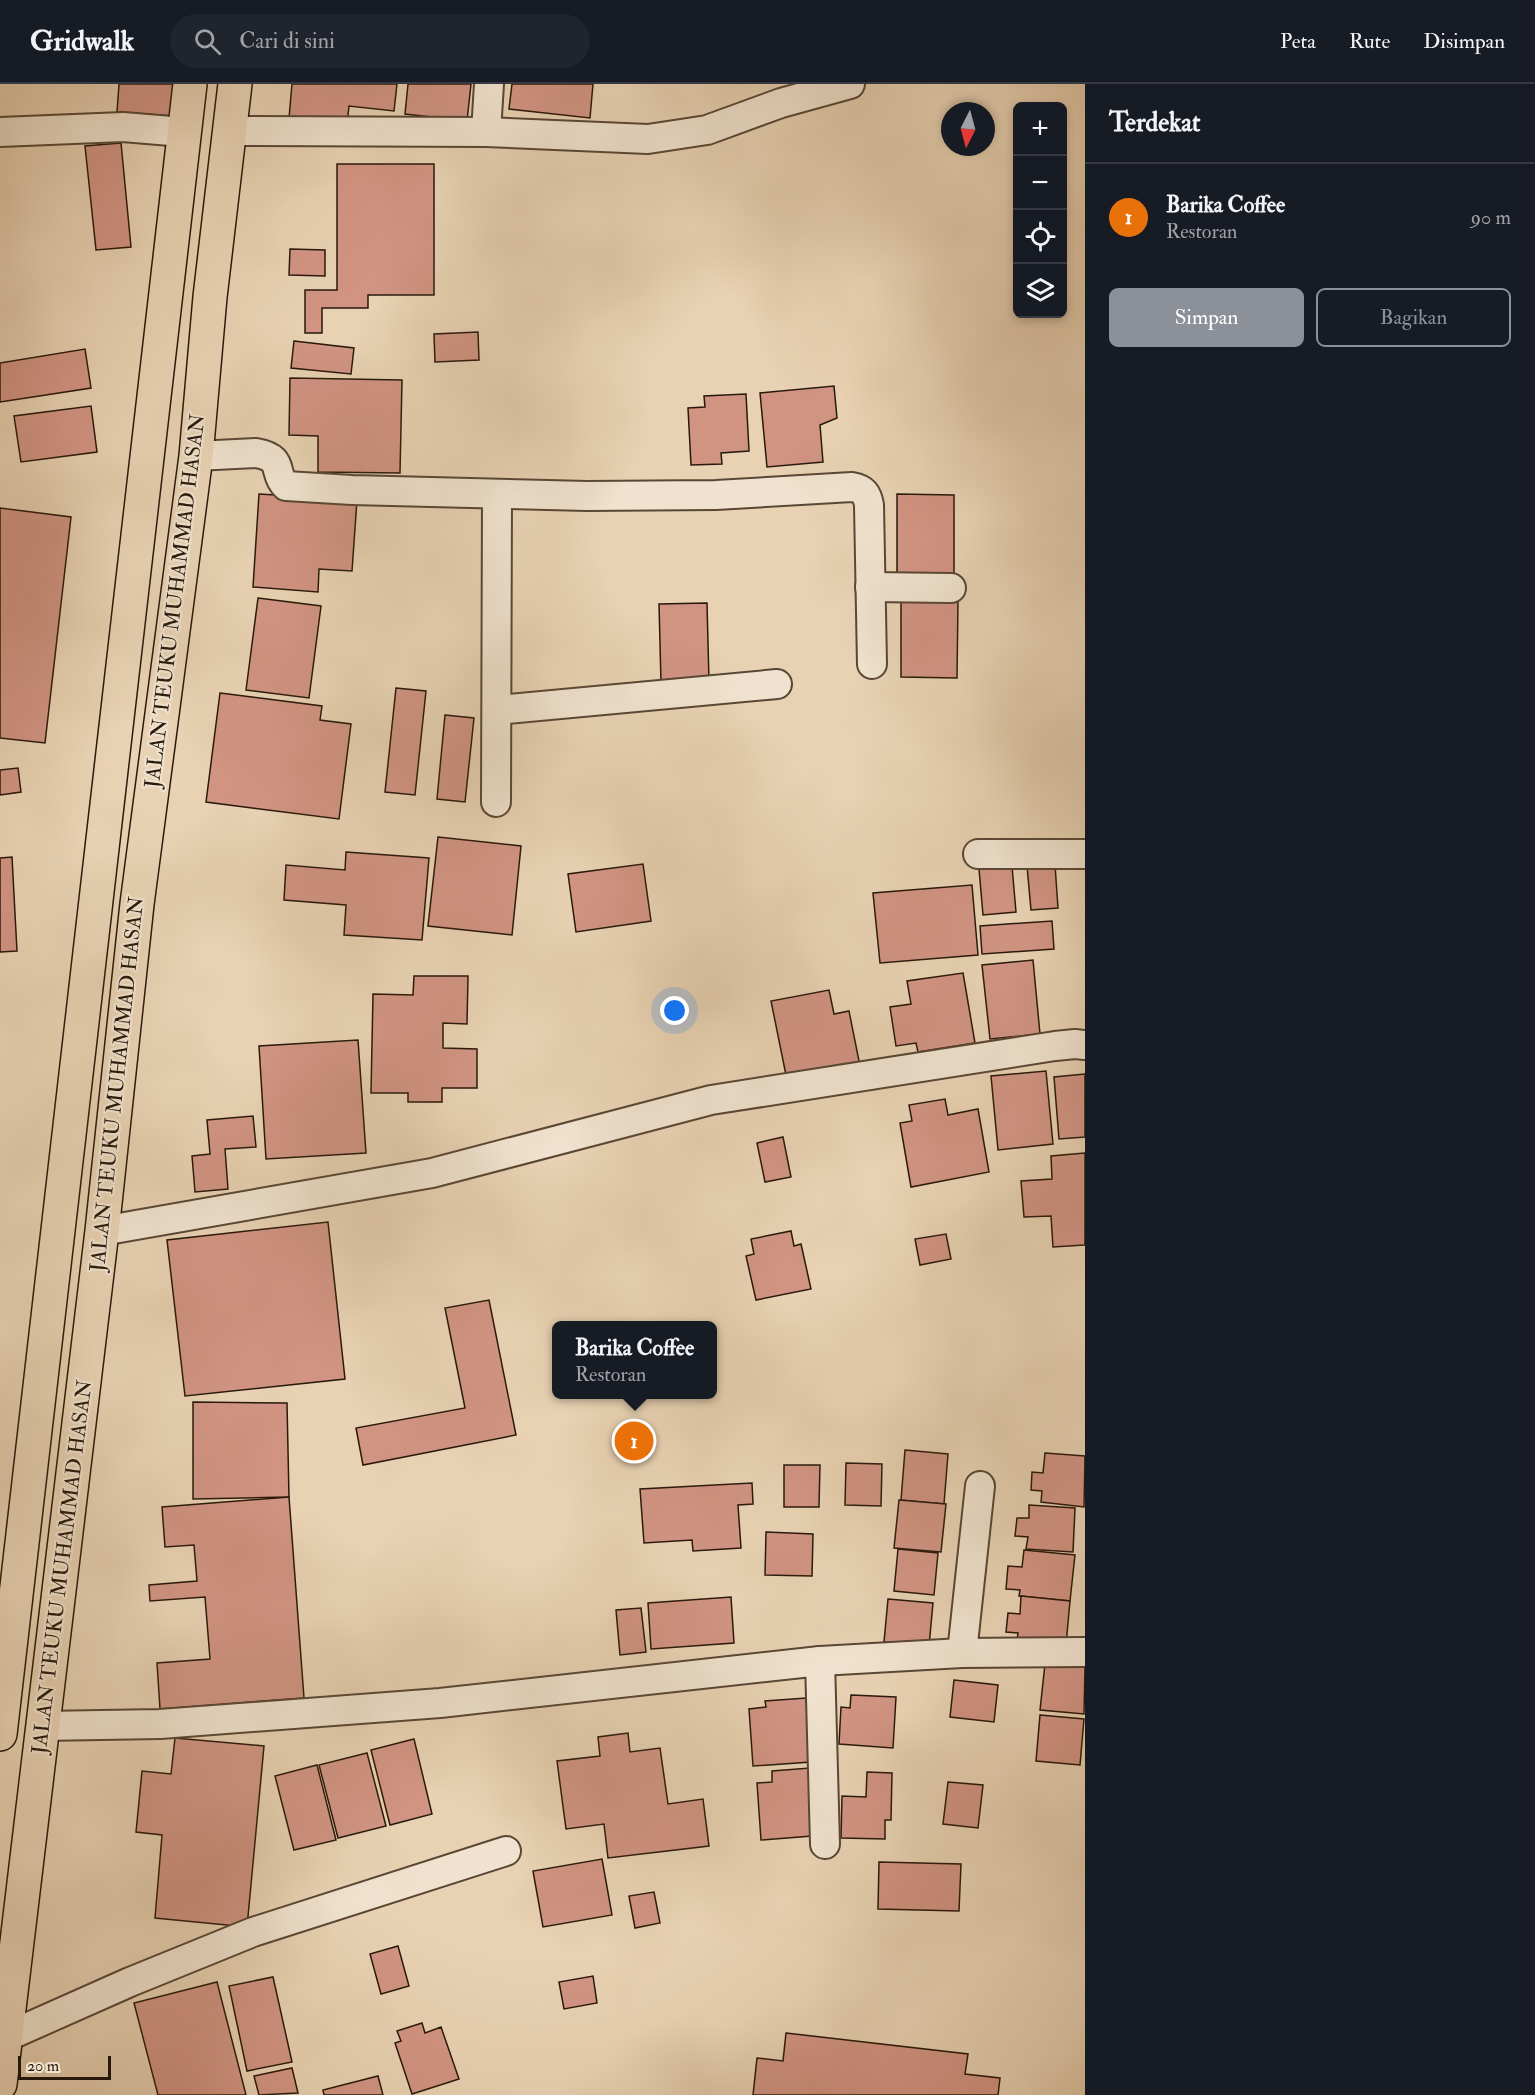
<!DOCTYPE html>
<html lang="id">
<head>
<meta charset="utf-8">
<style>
	:root { --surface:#171b24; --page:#20242c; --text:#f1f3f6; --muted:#9ea1a6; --line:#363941; --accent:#8c9099 }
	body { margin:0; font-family:"IM FELL Double Pica",serif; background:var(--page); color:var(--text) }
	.controls { position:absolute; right:18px; top:18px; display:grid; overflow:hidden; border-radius:9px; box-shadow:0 3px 9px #0003 }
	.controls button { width:54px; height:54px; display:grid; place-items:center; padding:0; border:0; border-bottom:2px solid var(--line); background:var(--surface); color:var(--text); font:30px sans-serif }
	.compass { position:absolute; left:941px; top:18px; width:54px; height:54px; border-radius:50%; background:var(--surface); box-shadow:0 3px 9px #0003; rotate:186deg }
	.scale { position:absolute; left:18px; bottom:15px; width:93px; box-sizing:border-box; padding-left:6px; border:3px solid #29190b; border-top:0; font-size:16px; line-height:21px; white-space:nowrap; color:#29190b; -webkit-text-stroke:4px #f0e2ce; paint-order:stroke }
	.you { position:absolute; left:675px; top:927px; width:21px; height:21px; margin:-15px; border:4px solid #fff; border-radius:50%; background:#1a73e8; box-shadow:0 0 0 9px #1a73e833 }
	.badge { display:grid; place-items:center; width:39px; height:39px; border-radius:50%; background:var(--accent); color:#fff; font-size:20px; font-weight:700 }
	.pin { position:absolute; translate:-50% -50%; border:3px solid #fff; box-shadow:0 2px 6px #0006 }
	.popup { position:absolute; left:552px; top:1237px; width:165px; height:78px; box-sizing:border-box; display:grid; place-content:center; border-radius:9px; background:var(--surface); filter:drop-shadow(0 2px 4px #0005); font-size:20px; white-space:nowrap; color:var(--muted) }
	.popup b { font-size:22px; color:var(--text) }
	.popup::after { content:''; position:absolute; left:50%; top:100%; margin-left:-12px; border:12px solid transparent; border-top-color:var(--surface) }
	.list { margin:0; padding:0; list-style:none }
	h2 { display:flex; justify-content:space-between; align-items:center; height:78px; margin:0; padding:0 24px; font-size:26px }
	h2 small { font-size:20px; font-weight:400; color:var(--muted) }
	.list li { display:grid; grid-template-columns:39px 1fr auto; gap:18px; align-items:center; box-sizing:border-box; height:108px; padding:0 24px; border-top:2px solid var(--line) }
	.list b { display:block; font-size:22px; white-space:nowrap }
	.list p { margin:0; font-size:20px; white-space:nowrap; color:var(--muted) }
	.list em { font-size:20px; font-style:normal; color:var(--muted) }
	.actions { display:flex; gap:12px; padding:18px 24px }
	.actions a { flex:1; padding:14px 0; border:2px solid var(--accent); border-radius:9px; text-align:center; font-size:21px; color:var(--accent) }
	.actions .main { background:var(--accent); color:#fff }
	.icon { flex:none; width:33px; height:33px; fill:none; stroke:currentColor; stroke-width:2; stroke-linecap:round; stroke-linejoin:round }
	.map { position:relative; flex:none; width:1085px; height:2011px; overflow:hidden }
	header { display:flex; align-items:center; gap:36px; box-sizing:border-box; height:84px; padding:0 30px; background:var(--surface); border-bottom:2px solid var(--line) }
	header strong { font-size:28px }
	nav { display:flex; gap:33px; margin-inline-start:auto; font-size:21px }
	.search { width:420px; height:54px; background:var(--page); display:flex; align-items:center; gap:15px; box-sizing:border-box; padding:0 21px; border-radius:33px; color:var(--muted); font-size:22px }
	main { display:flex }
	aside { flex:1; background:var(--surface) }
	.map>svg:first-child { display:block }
	.building { fill:#d19483; stroke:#29190b; stroke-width:1.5 }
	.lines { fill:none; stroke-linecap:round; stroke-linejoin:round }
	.street-casing { stroke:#594735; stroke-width:32 }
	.highway-casing { stroke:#29190b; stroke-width:36 }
	.street { stroke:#f0e2ce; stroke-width:28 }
	.highway { stroke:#e8d2b3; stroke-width:33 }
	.labels { text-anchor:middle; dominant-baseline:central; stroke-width:4.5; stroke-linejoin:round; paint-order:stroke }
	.street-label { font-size:21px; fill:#29190b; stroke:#f0e2ce }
</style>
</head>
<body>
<header>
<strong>Gridwalk</strong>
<div class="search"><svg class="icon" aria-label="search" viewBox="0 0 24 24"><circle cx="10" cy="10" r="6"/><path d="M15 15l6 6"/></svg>Cari di sini</div>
<nav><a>Peta</a><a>Rute</a><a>Disimpan</a></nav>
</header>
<main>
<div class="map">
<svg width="1085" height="2011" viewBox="0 0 1085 2011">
	<rect width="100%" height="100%" fill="#e8d2b3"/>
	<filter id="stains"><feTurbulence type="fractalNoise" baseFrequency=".00333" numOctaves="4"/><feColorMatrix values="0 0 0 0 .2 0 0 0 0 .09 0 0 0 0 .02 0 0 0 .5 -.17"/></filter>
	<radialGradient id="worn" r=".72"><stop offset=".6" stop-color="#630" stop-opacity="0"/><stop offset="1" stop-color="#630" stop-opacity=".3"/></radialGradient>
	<!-- building -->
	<g class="building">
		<polygon points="119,0 185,0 174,32 117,28"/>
		<polygon points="292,0 397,0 394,27 349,22 347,40 289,34"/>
		<polygon points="408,0 471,0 467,37 405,30"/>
		<polygon points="512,0 593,0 590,34 509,25"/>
		<polygon points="121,59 131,163 96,166 85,62"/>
		<polygon points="337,80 434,80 434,211 368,211 368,224 322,224 322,249 305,249 305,206 337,206"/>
		<polygon points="290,165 325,166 325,192 289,191"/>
		<polygon points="478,248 479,276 435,278 434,250"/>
		<polygon points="294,257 354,264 351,290 291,284"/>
		<polygon points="85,265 91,304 0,318 0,279"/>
		<polygon points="290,294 402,296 400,389 318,388 318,352 289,351"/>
		<polygon points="834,302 837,334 820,341 823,378 767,383 760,309"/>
		<polygon points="746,310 749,367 721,369 722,380 691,381 688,324 705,323 704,312"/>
		<polygon points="91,322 97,368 21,378 14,332"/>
		<polygon points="259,410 357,416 352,487 319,485 318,508 253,503"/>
		<polygon points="897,410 954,411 954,495 897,494"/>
		<polygon points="0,424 71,433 45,659 0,654"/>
		<polygon points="258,514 321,522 309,614 246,606"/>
		<polygon points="901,518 958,518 957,594 901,593"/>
		<polygon points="707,519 709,598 661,599 659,520"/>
		<polygon points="396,604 426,607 415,711 385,708"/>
		<polygon points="220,609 322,622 320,636 351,640 339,735 206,718"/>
		<polygon points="445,631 474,634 465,718 437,715"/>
		<polygon points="18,684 21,708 0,711 0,686"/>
		<polygon points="438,753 521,762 512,851 428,842"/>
		<polygon points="346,768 429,774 422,856 344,851 346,821 284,816 286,781 345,786"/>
		<polygon points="12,773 17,867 0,868 0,774"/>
		<polygon points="643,780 651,837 576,848 568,790"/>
		<polygon points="1055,781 1058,824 1031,826 1027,782"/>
		<polygon points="1012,782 1016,828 983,831 979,785"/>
		<polygon points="972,801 978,871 880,879 873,809"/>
		<polygon points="1052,837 1054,865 982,870 980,842"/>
		<polygon points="1033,876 1040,950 990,955 982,881"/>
		<polygon points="963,889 975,959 918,968 916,959 896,962 890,923 911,920 907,897"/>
		<polygon points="414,892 468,892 467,940 443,939 443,964 477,965 477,1004 442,1004 442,1018 408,1018 408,1009 371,1009 373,910 413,911"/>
		<polygon points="829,906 834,930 849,927 860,982 787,996 771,917"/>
		<polygon points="358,956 366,1069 266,1075 259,962"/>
		<polygon points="1046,987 1053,1060 998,1066 991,992"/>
		<polygon points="1085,990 1085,1053 1059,1055 1054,993"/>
		<polygon points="945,1015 948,1031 978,1025 989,1088 911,1103 900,1039 912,1037 909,1021"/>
		<polygon points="253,1032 256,1063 225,1065 228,1105 195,1108 192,1072 210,1070 207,1036"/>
		<polygon points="783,1053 791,1093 765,1098 757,1059"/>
		<polygon points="1085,1069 1085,1161 1053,1163 1051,1132 1024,1133 1021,1097 1052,1095 1051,1072"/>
		<polygon points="328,1138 345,1295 185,1312 167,1156"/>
		<polygon points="791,1147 794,1162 801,1160 811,1205 756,1216 746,1172 754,1170 751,1155"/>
		<polygon points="946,1150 951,1175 920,1181 915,1155"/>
		<polygon points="489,1216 516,1351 363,1381 356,1344 465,1324 445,1224"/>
		<polygon points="193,1318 287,1319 289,1413 193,1415"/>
		<polygon points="905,1366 948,1370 944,1420 901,1416"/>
		<polygon points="1045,1369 1085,1372 1084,1423 1041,1418 1042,1407 1031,1406 1032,1388 1043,1389"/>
		<polygon points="846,1379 882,1380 881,1422 845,1421"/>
		<polygon points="784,1381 820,1381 819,1423 784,1423"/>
		<polygon points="752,1399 753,1420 738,1421 741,1464 693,1467 692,1456 644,1459 640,1405"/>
		<polygon points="289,1413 304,1614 160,1625 157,1579 210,1575 205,1513 150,1517 149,1501 197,1497 194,1461 165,1463 162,1423"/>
		<polygon points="899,1416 946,1420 941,1468 894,1464"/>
		<polygon points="1029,1421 1075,1424 1073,1468 1026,1465 1028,1453 1015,1452 1017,1434 1029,1434"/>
		<polygon points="766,1448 813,1450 812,1492 765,1491"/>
		<polygon points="898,1465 938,1469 934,1511 894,1507"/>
		<polygon points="1024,1466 1075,1471 1070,1517 1019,1512 1020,1506 1006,1505 1008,1482 1022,1483"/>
		<polygon points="1021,1512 1070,1517 1066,1561 1017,1556 1018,1549 1006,1548 1008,1529 1020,1530"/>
		<polygon points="731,1513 734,1559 651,1565 648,1519"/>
		<polygon points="888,1515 933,1519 929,1562 884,1558"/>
		<polygon points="641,1524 646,1568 620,1571 616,1526"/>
		<polygon points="1045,1580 1085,1583 1084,1630 1040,1626"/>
		<polygon points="954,1596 998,1601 994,1638 950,1633"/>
		<polygon points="851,1611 896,1613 893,1664 839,1660 841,1623 850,1624"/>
		<polygon points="806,1614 811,1678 753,1682 749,1625 766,1623 765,1617"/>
		<polygon points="1040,1631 1084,1635 1080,1681 1036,1677"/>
		<polygon points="628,1649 630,1668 660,1664 668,1720 703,1715 709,1762 608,1774 604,1740 566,1745 557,1677 600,1672 598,1653"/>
		<polygon points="175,1654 264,1662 247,1843 155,1834 162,1751 136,1748 142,1687 171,1690"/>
		<polygon points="414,1655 432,1730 390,1741 371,1666"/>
		<polygon points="367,1669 386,1742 338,1754 319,1681"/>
		<polygon points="317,1681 336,1756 294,1766 275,1692"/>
		<polygon points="810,1684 812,1709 809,1709 812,1752 761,1756 757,1699 772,1698 772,1687"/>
		<polygon points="867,1688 892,1689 891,1736 885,1736 885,1755 841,1754 842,1712 866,1713"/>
		<polygon points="948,1698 983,1701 978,1744 943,1740"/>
		<polygon points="602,1775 612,1831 543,1843 533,1787"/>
		<polygon points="879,1778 961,1780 959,1827 878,1825"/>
		<polygon points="654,1808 660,1839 635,1844 629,1812"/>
		<polygon points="398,1862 409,1902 381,1910 370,1870"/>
		<polygon points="593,1892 597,1919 564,1925 559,1898"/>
		<polygon points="273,1893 292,1978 247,1987 229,1902"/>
		<polygon points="217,1898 246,2011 158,2011 134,1919"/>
		<polygon points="422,1939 425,1949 441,1943 459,1995 412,2010 395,1959 401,1957 397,1947"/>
		<polygon points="786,1949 968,1970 965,1990 1000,1994 998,2011 753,2011 757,1974 783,1977"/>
		<polygon points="292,1984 298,2009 259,2011 254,1992"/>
		<polygon points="378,1992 383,2011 324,2011 323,2006"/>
	</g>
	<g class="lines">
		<defs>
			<g id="street">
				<polyline points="230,47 486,48 648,55 707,46 781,19 850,0"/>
				<polyline points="0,48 123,43 183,48"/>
				<polyline points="486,48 489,0"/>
				<path d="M 196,372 L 256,369 C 286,374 272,389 286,402 L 352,406 L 587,412 L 716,411 L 852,403 C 864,405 867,410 869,421 L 872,580"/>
				<polyline points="870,503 951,504"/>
				<polyline points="497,626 777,600"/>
				<polyline points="496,718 497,411"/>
				<polyline points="978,770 1085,770"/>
				<polyline points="102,1147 432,1089 711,1016 1055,962 1075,960 1085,961"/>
				<polyline points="962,1569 980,1402"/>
				<polyline points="820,1577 825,1760"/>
				<polyline points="42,1642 160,1640 440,1619 820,1577 962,1569 1085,1568"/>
				<polyline points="6,1953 130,1898 253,1848 506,1767"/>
			</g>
			<g id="highway">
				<polyline points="0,1650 190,0"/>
				<polyline points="0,2000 102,1147 137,820 196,372 210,213 235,0"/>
			</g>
		</defs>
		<!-- street casing -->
		<use href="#street" class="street-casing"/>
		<!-- highway casing -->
		<use href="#highway" class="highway-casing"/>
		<!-- street -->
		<use href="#street" class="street"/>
		<!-- highway -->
		<use href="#highway" class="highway"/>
	</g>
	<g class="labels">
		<!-- street labels -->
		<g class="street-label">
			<text transform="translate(175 517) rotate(-83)">JALAN TEUKU MUHAMMAD HASAN</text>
			<text transform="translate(117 1000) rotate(-84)">JALAN TEUKU MUHAMMAD HASAN</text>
			<text transform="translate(62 1483) rotate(-83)">JALAN TEUKU MUHAMMAD HASAN</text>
		</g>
	</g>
	<rect width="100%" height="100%" filter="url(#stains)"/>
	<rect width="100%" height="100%" fill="url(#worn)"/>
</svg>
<div class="controls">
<button>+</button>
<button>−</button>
<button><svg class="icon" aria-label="locate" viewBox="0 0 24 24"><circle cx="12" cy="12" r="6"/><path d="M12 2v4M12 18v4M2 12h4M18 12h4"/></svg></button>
<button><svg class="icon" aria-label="layers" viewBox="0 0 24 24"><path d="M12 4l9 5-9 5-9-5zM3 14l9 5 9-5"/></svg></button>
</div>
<svg class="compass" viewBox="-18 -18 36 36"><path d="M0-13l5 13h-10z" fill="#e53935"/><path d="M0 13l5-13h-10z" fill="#9ea1a6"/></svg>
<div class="scale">20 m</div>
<div class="you"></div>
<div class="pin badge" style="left:634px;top:1357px;background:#e8710a">1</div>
<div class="popup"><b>Barika Coffee</b>Restoran</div>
</div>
<aside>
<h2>Terdekat<small></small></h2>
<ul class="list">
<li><span class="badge" style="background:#e8710a">1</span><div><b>Barika Coffee</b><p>Restoran</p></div><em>90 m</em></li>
</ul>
<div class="actions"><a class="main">Simpan</a><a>Bagikan</a></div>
</aside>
</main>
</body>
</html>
